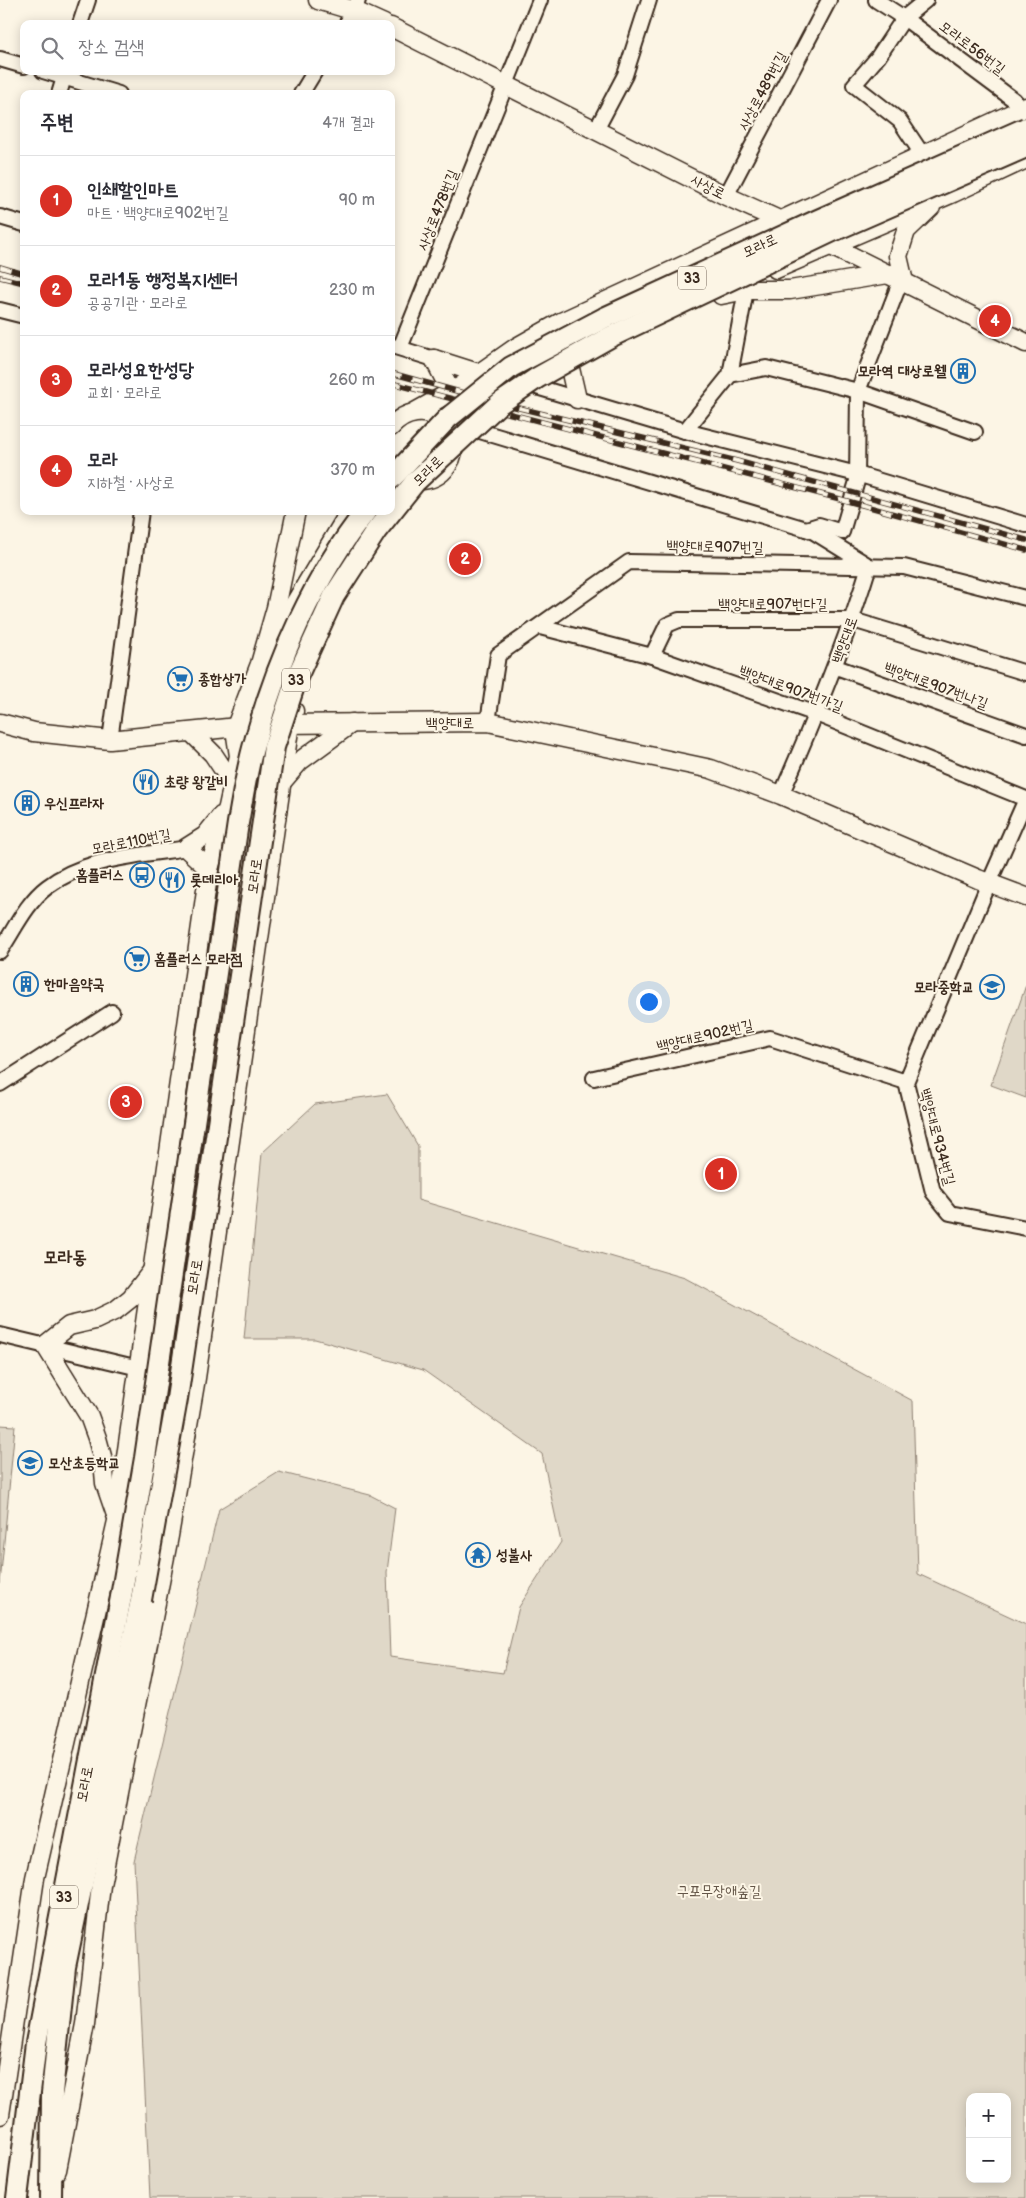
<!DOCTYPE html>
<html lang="ko">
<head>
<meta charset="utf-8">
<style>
	:root { --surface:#fff; --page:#f2f2f3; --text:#2b2b33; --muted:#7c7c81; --line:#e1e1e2; --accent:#d93025 }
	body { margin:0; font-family:"Balsamiq Sans","Poor Story",sans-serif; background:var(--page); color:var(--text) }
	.controls { position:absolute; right:15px; bottom:15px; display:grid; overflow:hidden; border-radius:10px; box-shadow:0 2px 12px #0003 }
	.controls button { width:45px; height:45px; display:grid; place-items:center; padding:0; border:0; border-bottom:1px solid var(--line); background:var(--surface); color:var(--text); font:25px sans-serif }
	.you { position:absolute; left:648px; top:1001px; width:18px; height:18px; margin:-12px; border:4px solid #fff; border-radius:50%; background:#1a73e8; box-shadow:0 0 0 8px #1a73e833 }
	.badge { display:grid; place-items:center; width:32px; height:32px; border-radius:50%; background:var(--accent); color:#fff; font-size:16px; font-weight:700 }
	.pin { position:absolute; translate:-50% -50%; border:2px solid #fff; box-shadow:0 1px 5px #0006 }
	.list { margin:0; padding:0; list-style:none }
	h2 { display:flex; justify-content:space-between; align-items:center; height:65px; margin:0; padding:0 20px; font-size:21px }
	h2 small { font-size:16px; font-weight:400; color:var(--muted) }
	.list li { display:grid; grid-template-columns:32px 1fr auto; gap:15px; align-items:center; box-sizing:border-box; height:90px; padding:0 20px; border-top:1px solid var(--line) }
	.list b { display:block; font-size:19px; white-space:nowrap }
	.list p { margin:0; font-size:16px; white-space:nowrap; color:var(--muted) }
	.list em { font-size:16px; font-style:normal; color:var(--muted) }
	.icon { flex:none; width:28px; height:28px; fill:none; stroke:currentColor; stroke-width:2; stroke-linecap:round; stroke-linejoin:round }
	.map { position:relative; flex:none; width:1026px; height:2198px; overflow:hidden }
	.search { position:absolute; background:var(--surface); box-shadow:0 2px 12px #0003; left:20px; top:20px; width:375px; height:55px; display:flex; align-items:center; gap:12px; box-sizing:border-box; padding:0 18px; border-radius:10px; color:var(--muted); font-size:19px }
	.panel { position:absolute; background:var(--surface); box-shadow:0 2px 12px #0003; left:20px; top:90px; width:375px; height:425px; border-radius:10px }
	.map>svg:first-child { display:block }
	.green { fill:#e0d8c8; stroke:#8e8173; fill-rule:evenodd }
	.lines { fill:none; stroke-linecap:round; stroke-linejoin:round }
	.minor-casing { stroke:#3b2a1e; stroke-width:18 }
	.major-casing { stroke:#3b2a1e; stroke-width:21 }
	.highway-casing { stroke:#3b2a1e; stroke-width:24 }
	.minor { stroke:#fcf5e5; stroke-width:14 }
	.major { stroke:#fcf5e5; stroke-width:18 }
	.highway { stroke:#fcf5e5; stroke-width:20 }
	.rail-casing { stroke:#3b2a1e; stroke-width:5.5 }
	.rail { stroke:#fcf5e5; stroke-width:4; stroke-dasharray:11; stroke-linecap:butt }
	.highway-bridge-casing { stroke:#3b2a1e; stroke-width:24; stroke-linecap:butt }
	.highway-bridge { stroke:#fcf5e5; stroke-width:20 }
	.labels { text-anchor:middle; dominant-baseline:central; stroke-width:4; stroke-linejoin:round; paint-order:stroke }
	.shield { fill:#fcf5e5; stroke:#75675a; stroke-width:1 }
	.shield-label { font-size:14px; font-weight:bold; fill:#3b2a1e }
	.street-label { font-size:15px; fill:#3b2a1e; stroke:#fcf5e5 }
	.poi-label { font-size:15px; font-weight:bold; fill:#3b2a1e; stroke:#fcf5e5; text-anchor:start }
	.park-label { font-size:15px; fill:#645648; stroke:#fcf5e5 }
	.quarter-label { font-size:18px; font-weight:bold; fill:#3b2a1e; stroke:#fcf5e5 }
</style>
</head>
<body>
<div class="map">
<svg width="1026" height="2198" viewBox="0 0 1026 2198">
	<rect width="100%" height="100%" fill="#fcf5e5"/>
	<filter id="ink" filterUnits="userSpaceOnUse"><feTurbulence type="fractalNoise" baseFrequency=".02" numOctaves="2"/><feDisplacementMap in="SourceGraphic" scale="10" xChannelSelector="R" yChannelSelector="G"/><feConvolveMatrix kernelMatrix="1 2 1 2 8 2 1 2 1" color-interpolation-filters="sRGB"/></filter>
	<g filter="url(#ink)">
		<!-- green -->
		<g class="green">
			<polygon points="1026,985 1026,1098 991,1085"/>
			<path d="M 387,1094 L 418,1146 L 418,1200 L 685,1278 L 913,1401 L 918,1574 L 1026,1624 L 1026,2198 L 150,2198 L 134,1861 L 219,1509 L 279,1472 L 370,1495 L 395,1508 L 387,1572 L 390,1657 L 503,1673 L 519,1607 L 561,1542 L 542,1454 L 423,1370 L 315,1339 L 244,1339 L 262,1153 L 315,1104 ZM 970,2097 L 1007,2097 L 1007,2179 L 970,2179 Z"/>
			<polygon points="0,1425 15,1426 0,1584"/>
		</g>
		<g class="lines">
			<defs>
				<g id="minor">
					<polyline points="876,0 904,18 1014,100 1021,108"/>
					<polyline points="80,24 88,0"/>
					<polyline points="346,24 355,11 358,0"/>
					<polyline points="0,59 24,66"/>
					<polyline points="43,71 119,94"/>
					<polyline points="59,94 66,71"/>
					<polyline points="301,94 315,71"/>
					<polyline points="596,130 625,75 649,0"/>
					<polyline points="922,154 900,121 854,85 878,57 904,18 926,0"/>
					<polyline points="726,196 829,0"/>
					<polyline points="0,217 24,224"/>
					<polyline points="0,310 24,316"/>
					<polyline points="392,346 434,359"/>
					<polyline points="400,348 540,0"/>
					<polyline points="730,375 746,290"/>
					<polyline points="530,385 685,431 857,474 1026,525"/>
					<path d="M 473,429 L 806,529 L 814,532 L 869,566 C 845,645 814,720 781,795"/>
					<polyline points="685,431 730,375 766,368 858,391 975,432"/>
					<polyline points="806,529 819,525 842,532 857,481 858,391 901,280"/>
					<polyline points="540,627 652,656 816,714 1026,799"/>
					<polyline points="652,656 667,625 679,620 853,620 1026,673"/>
					<polyline points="836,667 1026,735"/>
					<polyline points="488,722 498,655 629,562 904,567 1026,598"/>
					<polyline points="110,740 141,511"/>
					<polyline points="1026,799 989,883 906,1082 933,1192 950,1213 1026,1228"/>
					<path d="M 0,951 C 14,930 27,902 47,887 C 86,857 140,856 186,848"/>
					<polyline points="594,1078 770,1038 906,1082"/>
					<polyline points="0,1084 112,1012"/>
					<polyline points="0,1335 139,1368 187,1376"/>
				</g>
				<g id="major">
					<polyline points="318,0 355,11 384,24"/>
					<polyline points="391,27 726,196 779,220 1026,343"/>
					<polyline points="776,269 953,193 1026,159"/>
					<polyline points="904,282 898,256 906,231 931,207"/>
					<polyline points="721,295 746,290 790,290 888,274"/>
					<polyline points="434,359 478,373"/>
					<polyline points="434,359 451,392"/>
					<polyline points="569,364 577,399"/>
					<polyline points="413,413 458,388 515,348 561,322 1026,107"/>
					<path d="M 391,427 C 421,392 472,428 447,466 C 439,478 426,481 413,480"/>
					<polyline points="272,653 292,608 350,511"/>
					<polyline points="0,723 34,732 110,740 247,726"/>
					<polyline points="280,724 488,722 711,769 781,795 978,879 1026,897"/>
					<polyline points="192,733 213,754 233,784"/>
					<polyline points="282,782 300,761 352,723"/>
					<polyline points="209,869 186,848 205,836 221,816"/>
					<polyline points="116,1515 105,1483 103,1460 97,1438 89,1416 45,1345 69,1326 95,1320 116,1310 131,1298 152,1271"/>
					<polyline points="0,2115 35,1878 117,1521 209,869 228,807 239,756 235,729 260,664 276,608 296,511"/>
					<polyline points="57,2170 85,2024 101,1885 169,1536 196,1378 290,723 294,711"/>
				</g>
				<g id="highway">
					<polyline points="17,2198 36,2043 121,1597"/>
					<polyline points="51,2198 52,2093 65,1967 141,1600"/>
				</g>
			</defs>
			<!-- minor casing -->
			<use href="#minor" class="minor-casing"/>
			<!-- major casing -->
			<use href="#major" class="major-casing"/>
			<!-- highway casing -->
			<use href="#highway" class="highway-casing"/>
			<!-- minor -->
			<use href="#minor" class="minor"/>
			<!-- major -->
			<use href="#major" class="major"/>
			<!-- highway -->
			<use href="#highway" class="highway"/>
			<defs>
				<g id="rail">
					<polyline points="0,267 24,274"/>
					<polyline points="0,277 24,283"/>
					<polyline points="391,373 511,406 737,461 1026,540"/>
					<polyline points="391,383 840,499 1026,550"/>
				</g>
			</defs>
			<!-- rail casing -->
			<use href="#rail" class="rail-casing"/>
			<!-- rail -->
			<use href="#rail" class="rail"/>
			<defs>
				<g id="highway-bridge">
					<polyline points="391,479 448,418 511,367 604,318 818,220 1026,128"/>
					<path d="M 121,1597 L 145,1458 L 238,823 C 243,796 247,767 255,741 C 277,661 314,576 366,511"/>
					<polyline points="141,1600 177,1399 274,747 297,677 334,596 376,531 415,482 499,404 537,378 610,337 833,231 1026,147"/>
				</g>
			</defs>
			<!-- highway-bridge casing -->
			<use href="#highway-bridge" class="highway-bridge-casing"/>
			<!-- highway-bridge -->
			<use href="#highway-bridge" class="highway-bridge"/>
		</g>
	</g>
	<!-- icons -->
	<defs>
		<symbol id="building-ring" viewBox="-11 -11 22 22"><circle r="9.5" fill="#fcf5e5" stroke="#1f6fb2" stroke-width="1.5"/><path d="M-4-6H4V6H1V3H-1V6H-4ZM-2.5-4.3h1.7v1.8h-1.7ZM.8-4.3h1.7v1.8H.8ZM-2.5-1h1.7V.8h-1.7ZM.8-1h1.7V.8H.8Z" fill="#1f6fb2"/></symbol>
		<symbol id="supermarket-ring" viewBox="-11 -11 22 22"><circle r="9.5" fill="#fcf5e5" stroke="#1f6fb2" stroke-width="1.5"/><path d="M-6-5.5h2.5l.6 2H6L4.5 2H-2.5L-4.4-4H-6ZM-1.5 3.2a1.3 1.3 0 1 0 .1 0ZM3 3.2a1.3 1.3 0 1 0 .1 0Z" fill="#1f6fb2"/></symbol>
		<symbol id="restaurant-ring" viewBox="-11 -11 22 22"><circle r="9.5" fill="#fcf5e5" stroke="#1f6fb2" stroke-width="1.5"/><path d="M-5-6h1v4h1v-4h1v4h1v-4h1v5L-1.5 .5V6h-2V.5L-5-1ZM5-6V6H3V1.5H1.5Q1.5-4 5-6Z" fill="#1f6fb2"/></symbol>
		<symbol id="bus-ring" viewBox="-11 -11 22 22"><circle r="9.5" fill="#fcf5e5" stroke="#1f6fb2" stroke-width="1.5"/><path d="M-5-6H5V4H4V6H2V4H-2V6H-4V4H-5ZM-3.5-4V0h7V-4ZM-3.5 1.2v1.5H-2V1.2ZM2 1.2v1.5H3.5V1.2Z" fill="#1f6fb2"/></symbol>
		<symbol id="school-ring" viewBox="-11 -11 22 22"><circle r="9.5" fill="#fcf5e5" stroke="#1f6fb2" stroke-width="1.5"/><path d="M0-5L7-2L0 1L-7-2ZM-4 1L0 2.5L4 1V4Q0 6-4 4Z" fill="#1f6fb2"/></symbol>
		<symbol id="temple-ring" viewBox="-11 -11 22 22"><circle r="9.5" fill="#fcf5e5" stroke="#1f6fb2" stroke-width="1.5"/><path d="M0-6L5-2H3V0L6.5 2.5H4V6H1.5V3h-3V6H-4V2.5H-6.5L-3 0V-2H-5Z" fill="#1f6fb2"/></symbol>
	</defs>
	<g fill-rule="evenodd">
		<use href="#building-ring" x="949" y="357" width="28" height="28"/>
		<use href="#supermarket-ring" x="166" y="665" width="28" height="28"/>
		<use href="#restaurant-ring" x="132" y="768" width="28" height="28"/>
		<use href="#building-ring" x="13" y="789" width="28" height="28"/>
		<use href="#bus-ring" x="128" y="861" width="28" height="28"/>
		<use href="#restaurant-ring" x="158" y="866" width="28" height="28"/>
		<use href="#supermarket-ring" x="123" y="945" width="28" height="28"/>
		<use href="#building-ring" x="12" y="970" width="28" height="28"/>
		<use href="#school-ring" x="978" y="973" width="28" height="28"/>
		<use href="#school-ring" x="16" y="1449" width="28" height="28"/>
		<use href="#temple-ring" x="464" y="1541" width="28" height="28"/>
	</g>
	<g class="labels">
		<!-- shield labels -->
		<g class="shield">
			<rect x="678" y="266.5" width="28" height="23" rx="4"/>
			<rect x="282" y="668.5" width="28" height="23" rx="4"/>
			<rect x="50" y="1885.5" width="28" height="23" rx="4"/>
		</g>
		<g class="shield-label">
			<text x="692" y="278">33</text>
			<text x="296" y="680">33</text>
			<text x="64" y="1897">33</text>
		</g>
		<!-- street labels -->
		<g class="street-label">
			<text transform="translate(972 48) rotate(37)">모라로56번길</text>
			<text transform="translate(763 91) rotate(-62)">사상로489번길</text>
			<text transform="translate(708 187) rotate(27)">사상로</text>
			<text transform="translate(438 210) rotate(-68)">사상로478번길</text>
			<text transform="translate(760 246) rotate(-25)">모라로</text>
			<text transform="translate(428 471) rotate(-45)">모라로</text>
			<text transform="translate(715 547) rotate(1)">백양대로907번길</text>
			<text x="773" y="604">백양대로907번다길</text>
			<text transform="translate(845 640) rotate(-70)">백양대로</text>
			<text transform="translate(936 686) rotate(20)">백양대로907번나길</text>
			<text transform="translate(791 689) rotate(20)">백양대로907번가길</text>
			<text x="450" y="723">백양대로</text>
			<text transform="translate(131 842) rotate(-11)">모라로110번길</text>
			<text transform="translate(255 876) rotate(-82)">모라로</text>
			<text transform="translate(705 1036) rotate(-13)">백양대로902번길</text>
			<text transform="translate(937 1137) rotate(75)">백양대로934번길</text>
			<text transform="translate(195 1277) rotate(-81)">모라로</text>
			<text transform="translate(85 1784) rotate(-79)">모라로</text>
		</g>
		<!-- poi labels -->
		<g class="poi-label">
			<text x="946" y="371" text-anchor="end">모라역 대상로웰</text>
			<text x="198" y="679">종합상가</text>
			<text x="164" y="782">초량 왕갈비</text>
			<text x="44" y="803">우신프라자</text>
			<text x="124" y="875" text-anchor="end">홈플러스</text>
			<text x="190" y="880">롯데리아</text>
			<text x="154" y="959">홈플러스 모라점</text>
			<text x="44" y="984">한마음약국</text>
			<text x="974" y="987" text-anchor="end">모라중학교</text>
			<text x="48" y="1463">모산초등학교</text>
			<text x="496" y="1555">성불사</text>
		</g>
		<!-- park labels -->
		<g class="park-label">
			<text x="719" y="1891">구포무장애숲길</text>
		</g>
		<!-- quarter labels -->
		<g class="quarter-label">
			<text x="65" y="1257">모라동</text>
		</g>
	</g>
</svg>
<div class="controls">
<button>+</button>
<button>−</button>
</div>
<div class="you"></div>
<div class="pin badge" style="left:721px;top:1174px">1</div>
<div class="pin badge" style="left:465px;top:559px">2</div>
<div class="pin badge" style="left:126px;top:1102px">3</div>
<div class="pin badge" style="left:995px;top:321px">4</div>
<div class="search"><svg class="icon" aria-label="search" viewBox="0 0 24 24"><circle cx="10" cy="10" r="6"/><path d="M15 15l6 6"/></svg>장소 검색</div>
<section class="panel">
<h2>주변<small>4개 결과</small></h2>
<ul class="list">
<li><span class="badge">1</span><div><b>인쇄할인마트</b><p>마트 · 백양대로902번길</p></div><em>90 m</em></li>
<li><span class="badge">2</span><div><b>모라1동 행정복지센터</b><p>공공기관 · 모라로</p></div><em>230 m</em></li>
<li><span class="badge">3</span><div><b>모라성요한성당</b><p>교회 · 모라로</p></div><em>260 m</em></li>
<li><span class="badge">4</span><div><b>모라</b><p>지하철 · 사상로</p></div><em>370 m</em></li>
</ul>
</section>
</div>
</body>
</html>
